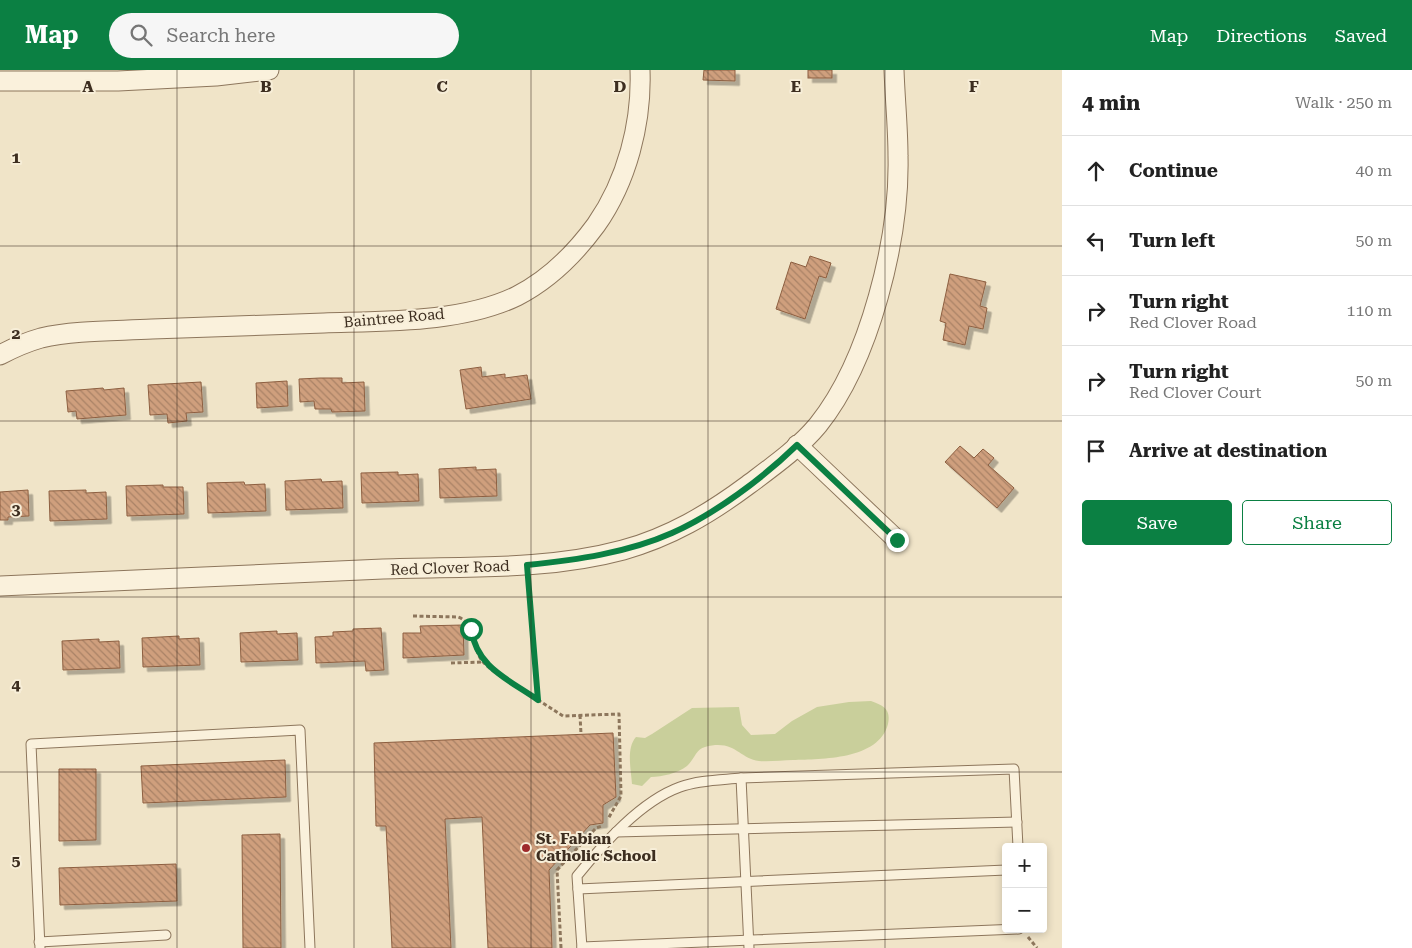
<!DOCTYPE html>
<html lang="en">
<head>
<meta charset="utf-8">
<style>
	:root { --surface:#fff; --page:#f6f6f6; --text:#222; --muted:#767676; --line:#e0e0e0; --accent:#0b8043 }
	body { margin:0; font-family:"Roboto Serif",serif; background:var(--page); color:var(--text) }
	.controls { position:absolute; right:15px; bottom:15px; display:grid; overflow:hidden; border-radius:5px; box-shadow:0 2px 8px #0003 }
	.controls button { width:45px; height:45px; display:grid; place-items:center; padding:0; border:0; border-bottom:1px solid var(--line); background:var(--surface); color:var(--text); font:25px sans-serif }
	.stop { position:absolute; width:15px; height:15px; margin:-11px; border:4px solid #0b8043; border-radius:50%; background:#fff }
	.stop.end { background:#0b8043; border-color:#fff; box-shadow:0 1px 5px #0008 }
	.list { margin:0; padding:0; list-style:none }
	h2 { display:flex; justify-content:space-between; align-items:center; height:65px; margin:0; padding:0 20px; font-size:21px }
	h2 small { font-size:16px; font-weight:400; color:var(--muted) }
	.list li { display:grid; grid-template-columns:32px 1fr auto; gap:15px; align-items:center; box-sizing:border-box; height:70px; padding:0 20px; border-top:1px solid var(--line) }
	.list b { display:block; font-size:19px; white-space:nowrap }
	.list p { margin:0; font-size:16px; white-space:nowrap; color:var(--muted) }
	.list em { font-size:16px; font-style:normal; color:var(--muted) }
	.actions { display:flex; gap:10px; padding:15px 20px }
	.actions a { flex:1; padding:11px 0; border:1px solid var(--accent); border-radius:5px; text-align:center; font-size:18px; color:var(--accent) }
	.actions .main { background:var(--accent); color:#fff }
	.icon { flex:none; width:28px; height:28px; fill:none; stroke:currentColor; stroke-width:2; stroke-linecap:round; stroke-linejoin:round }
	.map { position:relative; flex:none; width:1062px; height:878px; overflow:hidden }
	header { display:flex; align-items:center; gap:30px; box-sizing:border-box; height:70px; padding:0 25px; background:var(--accent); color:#fff }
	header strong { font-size:24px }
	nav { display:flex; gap:28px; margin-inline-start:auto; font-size:18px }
	.search { width:350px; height:45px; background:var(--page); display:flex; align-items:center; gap:12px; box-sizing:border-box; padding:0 18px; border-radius:28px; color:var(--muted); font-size:19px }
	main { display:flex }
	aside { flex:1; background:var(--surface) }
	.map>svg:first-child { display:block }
	.park { fill:#c9cf9b }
	.building { fill:url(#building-back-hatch); stroke:#8d5f41; filter:url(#shadow) }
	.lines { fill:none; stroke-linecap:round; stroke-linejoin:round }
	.lane-casing { stroke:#8d765c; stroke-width:11 }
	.street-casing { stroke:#8d765c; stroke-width:21 }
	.path { stroke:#8d765c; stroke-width:3; stroke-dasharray:4 2.5; stroke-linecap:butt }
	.lane { stroke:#faf1dc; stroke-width:9 }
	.street { stroke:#faf1dc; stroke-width:19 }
	.route { stroke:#0b8043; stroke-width:6 }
	.grid { fill:none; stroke:#3d2e20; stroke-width:1; stroke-opacity:0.55 }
	.poi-dot { fill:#9e2a2b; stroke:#f7eed8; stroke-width:2 }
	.labels { text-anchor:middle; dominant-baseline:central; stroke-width:4; stroke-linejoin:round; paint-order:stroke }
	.street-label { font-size:15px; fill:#3d2e20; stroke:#f7eed8 }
	.poi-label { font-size:15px; font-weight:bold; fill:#3d2e20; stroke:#f7eed8; text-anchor:start }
	.grid-label { font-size:16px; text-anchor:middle; font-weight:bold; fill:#3d2e20; stroke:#f7eed8; stroke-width:4; stroke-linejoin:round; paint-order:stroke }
</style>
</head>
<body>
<header>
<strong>Map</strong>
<div class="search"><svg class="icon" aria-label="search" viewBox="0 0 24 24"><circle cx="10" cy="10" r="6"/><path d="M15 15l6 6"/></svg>Search here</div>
<nav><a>Map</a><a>Directions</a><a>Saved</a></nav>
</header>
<main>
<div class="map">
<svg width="1062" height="878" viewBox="0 0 1062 878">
	<defs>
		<pattern id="building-back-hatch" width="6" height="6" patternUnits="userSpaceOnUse" patternTransform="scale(1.25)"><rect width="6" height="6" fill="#cf9f7d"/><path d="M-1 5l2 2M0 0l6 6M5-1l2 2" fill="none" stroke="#a98266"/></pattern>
		<filter id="shadow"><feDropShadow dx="4.5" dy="4.5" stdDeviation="0" flood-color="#0004"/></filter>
	</defs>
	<rect width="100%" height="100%" fill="#f0e4c8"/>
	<!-- park -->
	<path class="park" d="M 871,631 C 884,636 891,639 888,654 C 879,690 821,689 793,690 C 782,690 770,692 759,691 C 739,689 735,669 705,677 C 696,679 694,690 687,696 C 678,703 662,707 651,707 L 642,716 L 632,714 C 631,700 626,678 636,667 L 645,668 L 652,664 L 692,638 L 739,637 L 742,655 L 751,665 L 775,664 L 792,651 L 817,637 L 849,632 Z"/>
	<!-- building -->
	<g class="building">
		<polygon points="704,0 735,0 735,11 703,10"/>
		<rect x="808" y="0" width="24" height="8"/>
		<polygon points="810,186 831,193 826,208 819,206 805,249 776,239 791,192 806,197"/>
		<polygon points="950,204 986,212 980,236 987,238 983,259 969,256 965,275 943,270 946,253 940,251"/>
		<polygon points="481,297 482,307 505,304 505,308 527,305 531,329 466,339 460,300"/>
		<polygon points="320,308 342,308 342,313 364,312 365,341 332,342 331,339 315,339 314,331 300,332 299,309"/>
		<polygon points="287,311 288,336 257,338 256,313"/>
		<polygon points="201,312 203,342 186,343 187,351 168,353 167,344 150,345 148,315"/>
		<polygon points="103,318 104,320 124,318 126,345 77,349 76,341 68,342 66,321"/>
		<polygon points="960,376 974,388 983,379 994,388 988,395 1014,418 997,438 945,392"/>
		<polygon points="476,397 476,400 496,399 497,426 440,428 439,399"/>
		<polygon points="398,402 398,405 418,404 419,431 362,433 361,403"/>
		<polygon points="321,409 322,412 342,411 343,438 286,440 285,411"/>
		<polygon points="244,412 245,415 265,414 266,441 208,443 207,413"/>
		<polygon points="163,415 163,417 183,417 184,444 127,446 126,416"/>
		<polygon points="28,420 29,446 8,447 8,450 0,450 0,422"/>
		<polygon points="86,420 86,423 106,422 107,449 50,451 49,421"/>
		<polygon points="463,555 464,585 403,588 403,563 421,563 420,556"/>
		<polygon points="381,558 384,600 366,601 365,591 316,593 315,567 333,566 333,562 353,561 353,559"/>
		<polygon points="277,561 277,564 297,563 298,590 241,592 240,563"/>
		<polygon points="179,566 179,569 199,568 200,595 143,597 142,568"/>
		<polygon points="99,569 99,572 119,571 120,598 63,600 62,571"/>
		<polygon points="613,663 616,727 603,735 603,753 590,755 549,800 552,878 488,878 482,747 445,749 451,878 392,878 386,756 376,756 374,673"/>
		<polygon points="285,690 286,727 143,733 141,696"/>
		<polygon points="59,699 96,699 96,770 59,771"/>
		<polygon points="280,764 281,878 243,878 242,765"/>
		<polygon points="176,794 177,831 60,835 59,798"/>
	</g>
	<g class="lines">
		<defs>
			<g id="lane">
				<polyline points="741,708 749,878"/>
				<polyline points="616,762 1017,752"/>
				<polyline points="578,819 1006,800"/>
				<polyline points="39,872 166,865"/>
				<polyline points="582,877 1019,859"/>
				<polyline points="40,878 31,674 300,660 310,878"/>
				<path d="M 582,878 L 577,806 C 603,774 641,731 680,717 C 699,710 721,710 741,708 L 1014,699 L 1018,777"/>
			</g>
			<g id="street">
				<polyline points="0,11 118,11 216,6 269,0"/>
				<path d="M 0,285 C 13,278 27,272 41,268 C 74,260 118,261 152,259 C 210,257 267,255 324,253 C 384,251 462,253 517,226 C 550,209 574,185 596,155 C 627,111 642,53 640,0"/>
				<polyline points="797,375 897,470"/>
				<path d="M 0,516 C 128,510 255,505 383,499 C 463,496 545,501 623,480 C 670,467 709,444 748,415 C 772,397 799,378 818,355 C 870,290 900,168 898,86 C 898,58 895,29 894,0"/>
			</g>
		</defs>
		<!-- lane casing -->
		<use href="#lane" class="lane-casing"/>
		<!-- street casing -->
		<use href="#street" class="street-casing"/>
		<!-- path -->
		<g class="path">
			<polyline points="529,513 538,630 563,646 619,644 621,726 608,749"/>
			<path d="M 413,546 L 458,547 C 476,553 471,578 483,592 C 494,604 523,620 537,630"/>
			<polyline points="451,593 483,592"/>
			<polyline points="580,645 581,664"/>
			<polyline points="1028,867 1037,878"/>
			<polyline points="561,878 557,800 596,758 602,756"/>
		</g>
		<!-- lane -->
		<use href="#lane" class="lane"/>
		<!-- street -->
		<use href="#street" class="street"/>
	</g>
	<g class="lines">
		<!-- route -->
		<path class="route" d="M 471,559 C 477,598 508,609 538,630 L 527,495 C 576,490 627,483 672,463 C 715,444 763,408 797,375 L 897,470"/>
	</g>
	<!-- grid -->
	<path class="grid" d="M 177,0 L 177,878M 354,0 L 354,878M 531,0 L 531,878M 708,0 L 708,878M 885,0 L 885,878M 0,176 L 1062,176M 0,351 L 1062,351M 0,527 L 1062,527M 0,702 L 1062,702"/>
	<!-- markers -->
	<circle class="poi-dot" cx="526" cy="778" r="5"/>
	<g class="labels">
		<!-- street labels -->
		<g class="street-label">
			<text transform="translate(394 248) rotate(-5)">Baintree Road</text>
			<text transform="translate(450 498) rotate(-2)">Red Clover Road</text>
		</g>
		<!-- poi labels -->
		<g class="poi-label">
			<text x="536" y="769">St. Fabian<tspan x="536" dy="17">Catholic School</tspan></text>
		</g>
	</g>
	<g class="grid-label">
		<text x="88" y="22">A</text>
		<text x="266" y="22">B</text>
		<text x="442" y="22">C</text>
		<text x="620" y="22">D</text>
		<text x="796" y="22">E</text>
		<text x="974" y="22">F</text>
		<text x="16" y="93">1</text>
		<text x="16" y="269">2</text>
		<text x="16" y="445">3</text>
		<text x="16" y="620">4</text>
		<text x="16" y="796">5</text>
	</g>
</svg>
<div class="controls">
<button>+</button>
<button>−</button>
</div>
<div class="stop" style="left:471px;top:559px"></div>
<div class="stop end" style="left:897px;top:470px"></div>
</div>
<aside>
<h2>4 min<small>Walk · 250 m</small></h2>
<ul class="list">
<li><svg class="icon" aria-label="ahead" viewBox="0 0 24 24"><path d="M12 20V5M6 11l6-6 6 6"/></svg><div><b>Continue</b></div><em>40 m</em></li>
<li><svg class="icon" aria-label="left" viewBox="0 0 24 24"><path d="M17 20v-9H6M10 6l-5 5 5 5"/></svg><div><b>Turn left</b></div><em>50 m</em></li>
<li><svg class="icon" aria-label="right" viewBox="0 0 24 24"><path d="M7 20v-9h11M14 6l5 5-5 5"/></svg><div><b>Turn right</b><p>Red Clover Road</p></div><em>110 m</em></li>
<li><svg class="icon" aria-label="right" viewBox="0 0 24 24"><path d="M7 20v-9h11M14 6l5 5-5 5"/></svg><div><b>Turn right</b><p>Red Clover Court</p></div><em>50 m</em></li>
<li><svg class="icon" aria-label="arrive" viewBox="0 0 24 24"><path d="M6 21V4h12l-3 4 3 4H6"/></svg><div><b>Arrive at destination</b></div></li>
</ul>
<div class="actions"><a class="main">Save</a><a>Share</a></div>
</aside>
</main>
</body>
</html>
